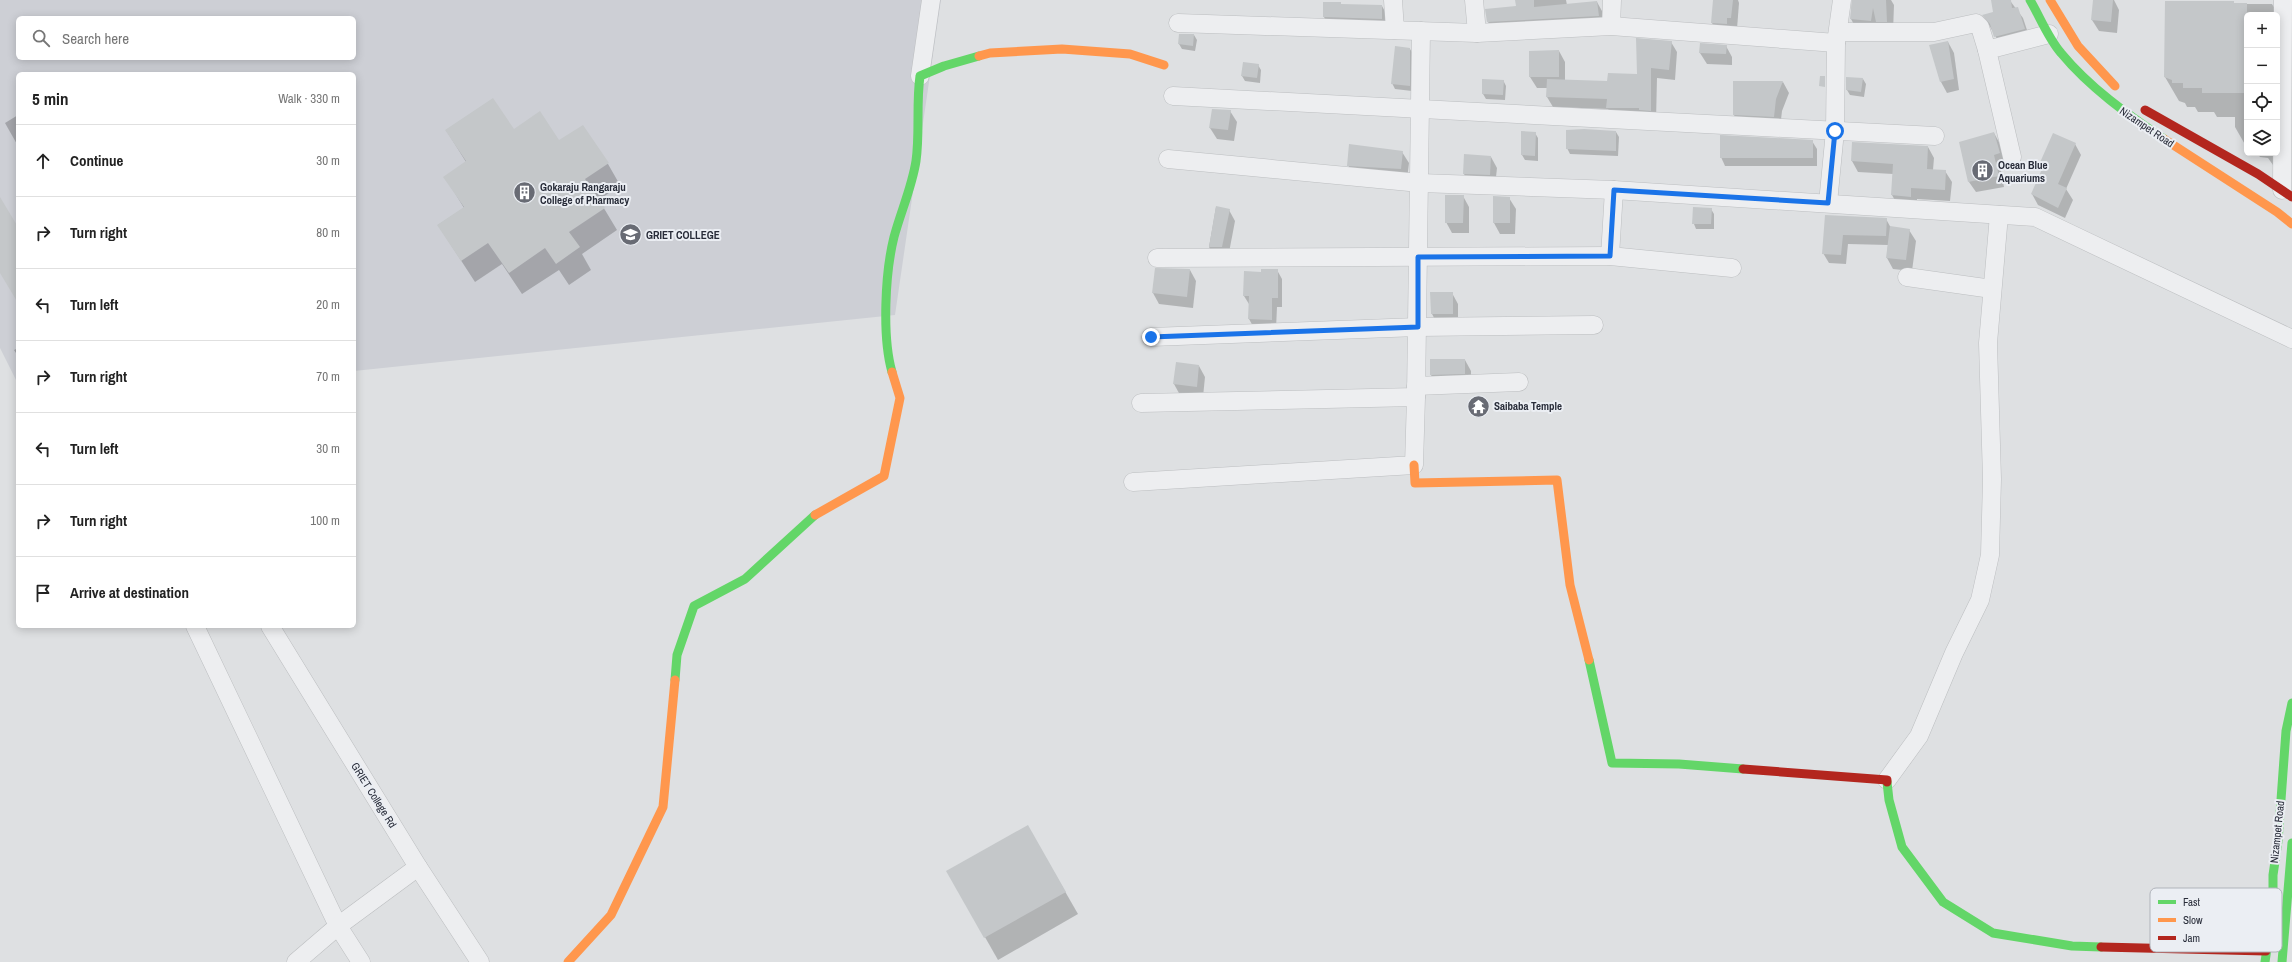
<!DOCTYPE html>
<html lang="en">
<head>
<meta charset="utf-8">
<style>
	:root { --surface:#fff; --page:#f2f2f2; --text:#222; --muted:#767676; --line:#e0e0e0 }
	body { margin:0; font-family:"Archivo Narrow",sans-serif; background:var(--page); color:var(--text) }
	.controls { position:absolute; right:12px; top:12px; display:grid; overflow:hidden; border-radius:6px; box-shadow:0 2px 10px #0003 }
	.controls button { width:36px; height:36px; display:grid; place-items:center; padding:0; border:0; border-bottom:1px solid var(--line); background:var(--surface); color:var(--text); font:20px sans-serif }
	.stop { position:absolute; width:12px; height:12px; margin:-9px; border:3px solid #1a73e8; border-radius:50%; background:#fff }
	.stop.end { background:#1a73e8; border-color:#fff; box-shadow:0 1px 4px #0008 }
	.list { margin:0; padding:0; list-style:none }
	h2 { display:flex; justify-content:space-between; align-items:center; height:52px; margin:0; padding:0 16px; font-size:17px }
	h2 small { font-size:13px; font-weight:400; color:var(--muted) }
	.list li { display:grid; grid-template-columns:26px 1fr auto; gap:12px; align-items:center; box-sizing:border-box; height:72px; padding:0 16px; border-top:1px solid var(--line) }
	.list b { display:block; font-size:15px; white-space:nowrap }
	.list em { font-size:13px; font-style:normal; color:var(--muted) }
	.icon { flex:none; width:22px; height:22px; fill:none; stroke:currentColor; stroke-width:2; stroke-linecap:round; stroke-linejoin:round }
	.map { position:relative; flex:none; width:2292px; height:962px; overflow:hidden }
	.search { position:absolute; background:var(--surface); box-shadow:0 2px 10px #0003; left:16px; top:16px; width:340px; height:44px; display:flex; align-items:center; gap:10px; box-sizing:border-box; padding:0 14px; border-radius:6px; color:var(--muted); font-size:15px }
	.panel { position:absolute; background:var(--surface); box-shadow:0 2px 10px #0003; left:16px; top:72px; width:340px; height:556px; border-radius:6px }
	.map>svg:first-child { display:block }
	.built { fill:#cdcfd5; fill-rule:evenodd }
	.shadow { fill:#0003 }
	.building { fill:#c4c7c9 }
	.lines { fill:none; stroke-linecap:round; stroke-linejoin:round }
	.street-casing { stroke:#bcbec0; stroke-width:19 }
	.street { stroke:#edeef0; stroke-width:18 }
	.fast { stroke:#63d668; stroke-width:9 }
	.slow { stroke:#ff974d; stroke-width:9 }
	.jam { stroke:#b3261e; stroke-width:9 }
	.route { stroke:#1a73e8; stroke-width:5 }
	.labels { text-anchor:middle; dominant-baseline:central; stroke-width:4; stroke-linejoin:round; paint-order:stroke }
	.street-label { font-size:11px; fill:#282c39; stroke:#ebeef3 }
	.poi-label { font-size:11px; font-weight:bold; fill:#282c39; stroke:#ebeef3; text-anchor:start }
	.key { fill:#ebeef3; stroke:#b0b4bb; stroke-width:1 }
	.key-label { font-size:11px; fill:#282c39 }
</style>
</head>
<body>
<div class="map">
<svg width="2292" height="962" viewBox="0 0 2292 962">
	<rect width="100%" height="100%" fill="#dee0e2"/>
	<!-- built -->
	<path class="built" d="M 0,0 L 941,0 L 895,315 L 354,371 L 354,74 L 18,74 L 18,384 L 0,348 ZM 18,18 L 354,18 L 354,58 L 18,58 Z"/>
	<!-- shadow -->
	<g class="shadow">
		<polygon points="1516,0 1566,0 1567,5 1597,2 1602,11 1603,25 1493,30 1488,22 1517,6"/>
		<polygon points="1714,0 1738,0 1739,3 1737,29 1718,34 1712,23"/>
		<polygon points="1852,0 1891,0 1894,5 1893,32 1857,30 1851,19"/>
		<polygon points="2094,0 2114,0 2119,10 2117,33 2099,31 2092,20"/>
		<polygon points="2011,2 2023,18 2030,39 2001,46 1984,16 1994,13"/>
		<polygon points="2233,2 2234,4 2272,4 2286,28 2285,166 2273,165 2268,158 2260,157 2257,153 2277,153 2277,15 2247,15 2247,148 2235,127 2235,117 2217,117 2214,112 2198,112 2195,107 2187,107 2185,103 2179,101 2165,77"/>
		<polygon points="1324,3 1340,3 1342,6 1382,6 1388,17 1388,30 1330,28 1324,17"/>
		<polygon points="1194,35 1197,40 1195,51 1182,49 1179,44"/>
		<polygon points="1671,42 1677,52 1675,80 1657,78 1656,121 1613,118 1608,109 1553,107 1547,97 1548,88 1537,88 1530,77 1530,52 1559,51 1565,62 1565,81 1608,82 1638,75"/>
		<polygon points="1948,42 1954,53 1959,90 1947,93 1941,82"/>
		<polygon points="1726,46 1732,57 1732,65 1707,64 1700,53"/>
		<polygon points="1410,49 1413,54 1412,91 1395,89 1392,83"/>
		<polygon points="1258,65 1261,70 1260,83 1245,81 1242,76"/>
		<polygon points="1863,79 1866,84 1864,97 1850,95 1847,90"/>
		<polygon points="1503,80 1506,86 1505,100 1486,99 1483,94"/>
		<polygon points="1783,82 1789,93 1782,111 1780,128 1740,126 1734,115"/>
		<polygon points="1230,111 1237,122 1234,141 1217,139 1210,128"/>
		<polygon points="18,115 18,146 5,123"/>
		<polygon points="446,130 514,130 559,142 608,164 620,185 599,200 617,230 582,254 591,270 569,285 559,270 522,294 502,264 475,282 438,225 464,208 445,177 466,162"/>
		<polygon points="1616,132 1619,137 1618,156 1570,154 1567,148"/>
		<polygon points="1535,133 1538,138 1538,161 1525,160 1522,155"/>
		<polygon points="1994,133 2000,144 2006,164 2000,165 2004,187 1976,192 1969,182"/>
		<polygon points="1812,141 1817,149 1817,166 1725,166 1721,157"/>
		<polygon points="2075,144 2081,155 2066,189 2073,200 2065,218 2038,205 2032,194 2042,172 2039,167"/>
		<polygon points="1928,147 1934,158 1933,170 1945,171 1952,182 1950,201 1917,199 1917,207 1898,206 1892,195 1893,174 1858,172 1852,161"/>
		<polygon points="1402,152 1409,163 1407,179 1354,176 1348,165"/>
		<polygon points="1491,157 1497,168 1495,186 1470,185 1464,174"/>
		<polygon points="1463,196 1469,207 1469,233 1452,233 1446,222"/>
		<polygon points="1509,198 1516,209 1515,234 1500,234 1494,223"/>
		<polygon points="1216,207 1229,210 1235,221 1228,258 1215,258 1209,247"/>
		<polygon points="1711,209 1714,214 1714,229 1696,229 1694,224"/>
		<polygon points="1826,216 1886,219 1891,228 1909,230 1916,241 1912,271 1893,269 1887,258 1888,245 1848,244 1846,264 1829,263 1823,253"/>
		<polygon points="1190,270 1196,281 1193,308 1159,304 1153,293"/>
		<polygon points="1277,270 1282,279 1282,307 1277,307 1276,329 1254,328 1249,319 1249,304 1244,296 1262,273"/>
		<polygon points="1452,293 1458,304 1458,325 1438,325 1432,314"/>
		<polygon points="18,348 18,356 14,350"/>
		<polygon points="1465,360 1471,371 1471,384 1437,386 1431,375"/>
		<polygon points="1199,366 1205,377 1203,397 1180,395 1174,384"/>
		<polygon points="1028,827 1078,914 998,960 948,872"/>
	</g>
	<!-- building -->
	<g class="building">
		<polygon points="1515,0 1534,0 1534,7 1597,1 1599,16 1487,22 1485,9 1516,6"/>
		<polygon points="1713,0 1733,0 1731,18 1727,18 1727,24 1711,23"/>
		<polygon points="1852,0 1886,0 1887,22 1876,22 1873,8 1871,21 1850,19"/>
		<polygon points="1991,0 2011,0 2012,8 2018,7 2025,29 1994,37 1990,24 1982,15 1993,12"/>
		<polygon points="2093,0 2113,0 2111,22 2091,20"/>
		<polygon points="2165,1 2234,1 2234,3 2247,3 2247,93 2202,93 2202,88 2183,88 2183,83 2172,83 2172,80 2164,77"/>
		<polygon points="1323,2 1341,2 1341,4 1382,5 1382,19 1323,17"/>
		<polygon points="1179,34 1194,34 1193,46 1178,44"/>
		<polygon points="1636,38 1672,41 1669,70 1651,68 1651,111 1639,110 1639,108 1606,108 1607,99 1546,97 1547,79 1607,81 1608,73 1637,74"/>
		<polygon points="1948,41 1954,79 1940,82 1929,45"/>
		<polygon points="1700,43 1727,45 1726,54 1699,53"/>
		<polygon points="1395,46 1410,48 1410,86 1391,84"/>
		<polygon points="1559,50 1559,77 1529,77 1529,51"/>
		<polygon points="1243,62 1259,64 1257,78 1241,76"/>
		<polygon points="1820,76 1825,76 1825,87 1819,86"/>
		<polygon points="1846,77 1863,78 1861,92 1846,90"/>
		<polygon points="1482,79 1504,80 1503,95 1482,94"/>
		<polygon points="1733,81 1783,81 1776,99 1774,117 1733,115"/>
		<polygon points="493,98 514,129 540,111 559,140 583,125 609,163 585,179 605,208 569,232 580,247 556,264 545,248 509,273 488,243 461,261 437,225 464,207 443,177 466,161 445,130"/>
		<polygon points="1212,109 1231,110 1228,130 1209,128"/>
		<polygon points="1584,129 1616,131 1616,151 1566,149 1566,130"/>
		<polygon points="1521,131 1536,132 1535,156 1521,155"/>
		<polygon points="1994,132 2000,153 1994,155 1999,176 1968,182 1959,142"/>
		<polygon points="2053,133 2076,143 2058,184 2067,188 2058,208 2031,194 2042,169 2038,167"/>
		<polygon points="1720,135 1813,140 1813,158 1720,158"/>
		<polygon points="1852,142 1928,146 1927,169 1946,170 1945,190 1911,188 1911,197 1891,195 1893,164 1851,161"/>
		<polygon points="1349,144 1403,151 1401,169 1347,166"/>
		<polygon points="1464,154 1491,156 1490,175 1463,174"/>
		<polygon points="1445,195 1464,195 1463,223 1445,223"/>
		<polygon points="1493,196 1510,197 1510,223 1493,223"/>
		<polygon points="0,197 18,227 18,303 0,273"/>
		<polygon points="1216,206 1230,209 1222,247 1209,247"/>
		<polygon points="1693,207 1712,208 1711,224 1692,224"/>
		<polygon points="1825,215 1887,218 1886,236 1843,235 1841,255 1822,254"/>
		<polygon points="1890,226 1910,229 1906,260 1886,258"/>
		<polygon points="1155,268 1190,269 1187,297 1152,293"/>
		<polygon points="1261,269 1278,269 1278,298 1272,298 1272,320 1248,319 1249,296 1243,296 1244,271 1261,272"/>
		<polygon points="1430,292 1453,292 1453,314 1431,314"/>
		<polygon points="1430,359 1465,359 1465,374 1430,375"/>
		<polygon points="1176,362 1199,365 1197,387 1173,384"/>
		<polygon points="1028,825 1066,892 984,938 946,871"/>
	</g>
	<g class="lines">
		<defs>
			<g id="street">
				<polyline points="1393,0 1395,30"/>
				<polyline points="1474,0 1477,33"/>
				<polyline points="1178,23 1477,33 1611,26 1836,43"/>
				<polyline points="1611,26 1612,0"/>
				<polyline points="1838,32 1934,32 1976,23 1980,27 1987,50"/>
				<polyline points="920,76 931,0"/>
				<polyline points="1173,96 1935,136"/>
				<polyline points="2012,157 1987,50 2049,34"/>
				<polyline points="1168,159 1420,183 1614,190 2035,217 2292,339"/>
				<polyline points="2282,190 2283,0"/>
				<polyline points="1828,203 1835,131 1836,43 1842,0"/>
				<polyline points="1610,256 1614,190"/>
				<polyline points="1157,258 1610,256 1732,268"/>
				<polyline points="1907,277 1992,289"/>
				<polyline points="1151,337 1418,327 1594,325"/>
				<polyline points="1416,386 1519,382"/>
				<polyline points="1141,403 1416,397 1421,31"/>
				<polyline points="1133,482 1414,465 1416,397"/>
				<polyline points="195,626 338,926 361,962"/>
				<polyline points="270,626 418,867 480,962"/>
				<polyline points="1887,780 1919,736 1954,653 1980,600 1990,555 1992,479 1988,343 1999,215"/>
				<polyline points="296,962 338,926 418,867"/>
			</g>
		</defs>
		<!-- street casing -->
		<use href="#street" class="street-casing"/>
		<!-- street -->
		<use href="#street" class="street"/>
		<!-- fast -->
		<g class="fast">
			<path d="M 2030,0 C 2040,17 2048,38 2061,53 C 2090,88 2127,114 2164,139"/>
			<path d="M 892,372 C 882,337 885,273 894,237 C 901,211 912,187 916,161 C 920,133 916,104 920,76 L 944,66 L 979,56"/>
			<polyline points="1589,660 1612,763 1679,764 1743,769"/>
			<polyline points="675,680 677,655 694,606 745,579 815,515"/>
			<polyline points="1887,782 1889,800 1902,847 1943,902 1993,933 2072,946 2101,947"/>
			<polyline points="2265,962 2273,908 2273,875 2278,841 2286,731 2292,703"/>
			<polyline points="2282,962 2292,843"/>
		</g>
		<!-- slow -->
		<g class="slow">
			<polyline points="2050,0 2078,46 2115,86"/>
			<polyline points="979,56 990,53 1062,49 1130,54 1164,65"/>
			<polyline points="2164,139 2277,212 2292,224"/>
			<polyline points="1414,465 1415,483 1557,480 1570,585 1589,660"/>
			<polyline points="815,515 884,476 900,398 892,372"/>
			<polyline points="568,962 611,915 663,807 675,680"/>
		</g>
		<!-- jam -->
		<g class="jam">
			<polyline points="2145,110 2258,174 2292,197"/>
			<polyline points="1743,769 1887,780 1887,782"/>
			<polyline points="2101,947 2266,951"/>
		</g>
	</g>
	<g class="lines">
		<!-- route -->
		<polyline class="route" points="1151,337 1418,327 1418,257 1610,256 1614,190 1828,203 1835,131"/>
	</g>
	<!-- icons -->
	<defs>
		<symbol id="building-disc" viewBox="-11 -11 22 22"><circle r="9.5" fill="#686b74" stroke="#ebeef3"/><path d="M-4-6H4V6H1V3H-1V6H-4ZM-2.5-4.3h1.7v1.8h-1.7ZM.8-4.3h1.7v1.8H.8ZM-2.5-1h1.7V.8h-1.7ZM.8-1h1.7V.8H.8Z" fill="#fff"/></symbol>
		<symbol id="university-disc" viewBox="-11 -11 22 22"><circle r="9.5" fill="#686b74" stroke="#ebeef3"/><path d="M0-5L7-2L0 1L-7-2ZM-4 1L0 2.5L4 1V4Q0 6-4 4Z" fill="#fff"/></symbol>
		<symbol id="temple-disc" viewBox="-11 -11 22 22"><circle r="9.5" fill="#686b74" stroke="#ebeef3"/><path d="M0-6L5-2H3V0L6.5 2.5H4V6H1.5V3h-3V6H-4V2.5H-6.5L-3 0V-2H-5Z" fill="#fff"/></symbol>
	</defs>
	<g fill-rule="evenodd">
		<use href="#building-disc" x="1970" y="158" width="25" height="25"/>
		<use href="#building-disc" x="512" y="180" width="25" height="25"/>
		<use href="#university-disc" x="618" y="222" width="25" height="25"/>
		<use href="#temple-disc" x="1466" y="394" width="25" height="25"/>
	</g>
	<g class="labels">
		<!-- street labels -->
		<g class="street-label">
			<text transform="translate(2147 127) rotate(34)">Nizampet Road</text>
			<text transform="translate(374 795) rotate(58)">GRIET College Rd</text>
			<text transform="translate(2277 832) rotate(-84)">Nizampet Road</text>
		</g>
		<!-- poi labels -->
		<g class="poi-label">
			<text x="1998" y="165">Ocean Blue<tspan x="1998" dy="13">Aquariums</tspan></text>
			<text x="540" y="187">Gokaraju Rangaraju<tspan x="540" dy="13">College of Pharmacy</tspan></text>
			<text x="646" y="235">GRIET COLLEGE</text>
			<text x="1494" y="406">Saibaba Temple</text>
		</g>
	</g>
	<!-- legend -->
	<rect x="2150" y="888" width="132" height="64" rx="6" class="key"/>
	<rect x="2158" y="900" width="18" height="4" fill="#63d668"/>
	<rect x="2158" y="918" width="18" height="4" fill="#ff974d"/>
	<rect x="2158" y="936" width="18" height="4" fill="#b3261e"/>
	<g class="key-label">
		<text x="2183" y="906">Fast</text>
		<text x="2183" y="924">Slow</text>
		<text x="2183" y="942">Jam</text>
	</g>
</svg>
<div class="controls">
<button>+</button>
<button>−</button>
<button><svg class="icon" aria-label="locate" viewBox="0 0 24 24"><circle cx="12" cy="12" r="6"/><path d="M12 2v4M12 18v4M2 12h4M18 12h4"/></svg></button>
<button><svg class="icon" aria-label="layers" viewBox="0 0 24 24"><path d="M12 4l9 5-9 5-9-5zM3 14l9 5 9-5"/></svg></button>
</div>
<div class="stop" style="left:1835px;top:131px"></div>
<div class="stop end" style="left:1151px;top:337px"></div>
<div class="search"><svg class="icon" aria-label="search" viewBox="0 0 24 24"><circle cx="10" cy="10" r="6"/><path d="M15 15l6 6"/></svg>Search here</div>
<section class="panel">
<h2>5 min<small>Walk · 330 m</small></h2>
<ul class="list">
<li><svg class="icon" aria-label="ahead" viewBox="0 0 24 24"><path d="M12 20V5M6 11l6-6 6 6"/></svg><div><b>Continue</b></div><em>30 m</em></li>
<li><svg class="icon" aria-label="right" viewBox="0 0 24 24"><path d="M7 20v-9h11M14 6l5 5-5 5"/></svg><div><b>Turn right</b></div><em>80 m</em></li>
<li><svg class="icon" aria-label="left" viewBox="0 0 24 24"><path d="M17 20v-9H6M10 6l-5 5 5 5"/></svg><div><b>Turn left</b></div><em>20 m</em></li>
<li><svg class="icon" aria-label="right" viewBox="0 0 24 24"><path d="M7 20v-9h11M14 6l5 5-5 5"/></svg><div><b>Turn right</b></div><em>70 m</em></li>
<li><svg class="icon" aria-label="left" viewBox="0 0 24 24"><path d="M17 20v-9H6M10 6l-5 5 5 5"/></svg><div><b>Turn left</b></div><em>30 m</em></li>
<li><svg class="icon" aria-label="right" viewBox="0 0 24 24"><path d="M7 20v-9h11M14 6l5 5-5 5"/></svg><div><b>Turn right</b></div><em>100 m</em></li>
<li><svg class="icon" aria-label="arrive" viewBox="0 0 24 24"><path d="M6 21V4h12l-3 4 3 4H6"/></svg><div><b>Arrive at destination</b></div></li>
</ul>
</section>
</div>
</body>
</html>
